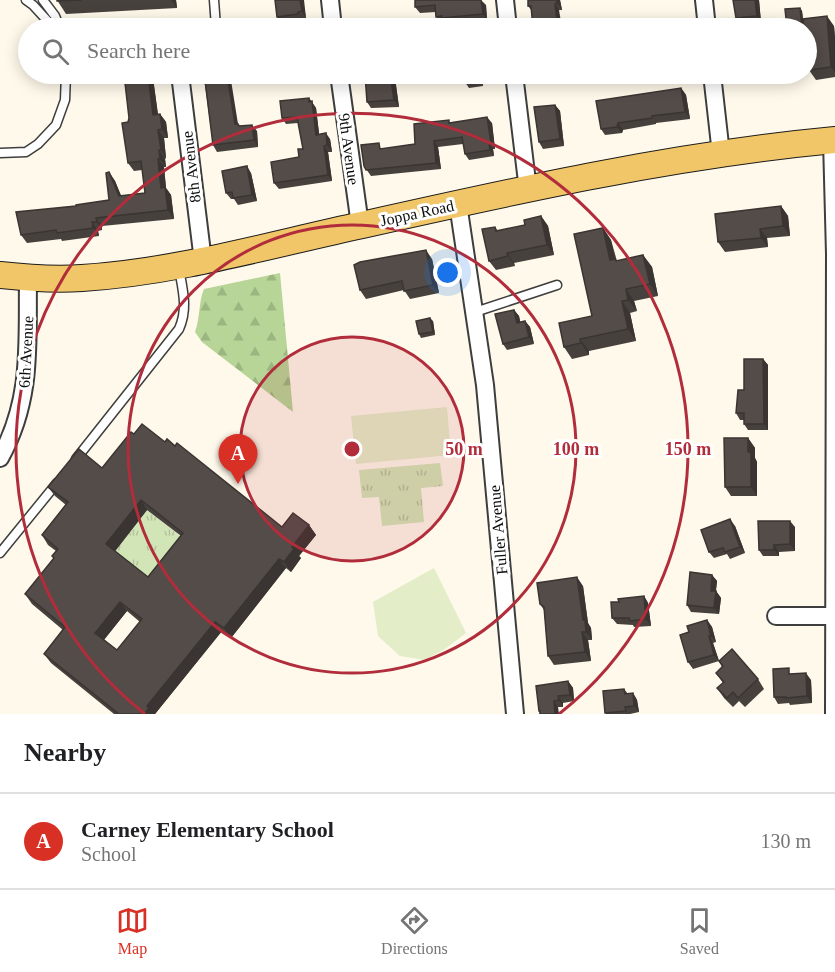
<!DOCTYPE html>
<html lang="en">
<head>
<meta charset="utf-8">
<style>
	:root { --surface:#fff; --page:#f2f2f2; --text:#202124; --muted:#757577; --line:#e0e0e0; --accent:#d93025 }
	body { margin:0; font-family:"Times New Roman",serif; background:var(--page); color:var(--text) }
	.you { position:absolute; left:448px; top:273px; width:21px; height:21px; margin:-15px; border:4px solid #fff; border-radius:50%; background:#1a73e8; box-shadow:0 0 0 9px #1a73e833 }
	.badge { display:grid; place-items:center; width:39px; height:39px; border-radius:50%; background:var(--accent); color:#fff; font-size:20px; font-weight:700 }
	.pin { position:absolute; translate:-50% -50px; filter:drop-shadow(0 2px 3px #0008) }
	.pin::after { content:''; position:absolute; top:32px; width:21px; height:18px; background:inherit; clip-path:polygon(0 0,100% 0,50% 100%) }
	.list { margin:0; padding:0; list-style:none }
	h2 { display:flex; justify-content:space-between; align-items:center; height:78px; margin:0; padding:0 24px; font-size:26px }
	h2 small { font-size:20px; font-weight:400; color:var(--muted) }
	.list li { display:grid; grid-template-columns:39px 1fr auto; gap:18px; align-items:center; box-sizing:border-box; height:96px; padding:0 24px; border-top:2px solid var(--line) }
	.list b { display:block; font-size:22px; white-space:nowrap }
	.list p { margin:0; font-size:20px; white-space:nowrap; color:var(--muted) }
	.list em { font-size:20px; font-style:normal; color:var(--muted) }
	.icon { flex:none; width:33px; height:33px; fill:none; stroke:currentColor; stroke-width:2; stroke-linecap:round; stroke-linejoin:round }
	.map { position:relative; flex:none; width:835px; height:714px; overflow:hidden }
	.search { position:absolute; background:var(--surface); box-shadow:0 3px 15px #0003; left:18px; right:18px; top:18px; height:66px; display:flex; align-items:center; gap:15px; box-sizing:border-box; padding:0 21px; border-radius:33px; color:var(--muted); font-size:22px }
	.sheet { height:174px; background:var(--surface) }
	nav { display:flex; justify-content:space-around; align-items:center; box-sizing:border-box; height:84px; border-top:2px solid var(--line); background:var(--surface); font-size:16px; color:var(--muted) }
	nav a { display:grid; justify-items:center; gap:3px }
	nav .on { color:var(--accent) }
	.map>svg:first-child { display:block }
	.grass { fill:url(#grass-tufts) }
	.forest { fill:url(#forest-firs) }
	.pitch { fill:#e3edc8 }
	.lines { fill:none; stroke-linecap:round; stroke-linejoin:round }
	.service-casing { stroke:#3e3e3e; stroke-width:11 }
	.minor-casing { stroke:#3e3e3e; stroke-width:20 }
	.primary-casing { stroke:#1c1c1c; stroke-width:28 }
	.service { stroke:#fff; stroke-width:8 }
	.minor { stroke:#fff; stroke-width:16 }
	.primary { stroke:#f0c668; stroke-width:26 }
	.wall { fill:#47413e; fill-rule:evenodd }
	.shaded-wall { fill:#3a3532 }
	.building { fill:#534c48; stroke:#3a3532; stroke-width:1.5; fill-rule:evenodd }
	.ring { fill:none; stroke:#b12d3b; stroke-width:3 }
	.labels { text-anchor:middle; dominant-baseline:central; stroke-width:6; stroke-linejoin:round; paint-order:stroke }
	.street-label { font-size:16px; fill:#0b0b0b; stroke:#fff }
	.centre { fill:#b12d3b; stroke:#fff; stroke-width:3 }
	.ring-label { font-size:18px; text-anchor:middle; font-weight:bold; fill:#b12d3b; stroke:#fff; stroke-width:6; stroke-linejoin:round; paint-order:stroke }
</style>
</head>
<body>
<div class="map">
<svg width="835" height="714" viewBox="0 0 835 714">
	<defs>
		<pattern id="grass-tufts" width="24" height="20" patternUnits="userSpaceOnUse" patternTransform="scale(1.5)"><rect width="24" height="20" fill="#d2e5b7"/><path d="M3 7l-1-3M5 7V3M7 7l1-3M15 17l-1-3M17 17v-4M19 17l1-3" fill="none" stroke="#b3c39c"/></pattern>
		<pattern id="forest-firs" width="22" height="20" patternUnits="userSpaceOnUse" patternTransform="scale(1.5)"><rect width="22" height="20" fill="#b7d597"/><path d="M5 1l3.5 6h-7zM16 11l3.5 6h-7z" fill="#9cb681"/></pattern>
	</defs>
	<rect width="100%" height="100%" fill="#fef9ea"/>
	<!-- grass -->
	<g class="grass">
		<polygon points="440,463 443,486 421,488 424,522 382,526 379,497 362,498 359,470"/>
		<polygon points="147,510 189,543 153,589 113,554"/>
	</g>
	<!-- forest -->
	<path class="forest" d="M 280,273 L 293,412 L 202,342 L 195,332 C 200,319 199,299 204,289 Z"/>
	<!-- pitch -->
	<g class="pitch">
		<polygon points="447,407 451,455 356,464 351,416"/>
		<polygon points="434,568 466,633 445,649 425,660 400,656 378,636 373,602"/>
	</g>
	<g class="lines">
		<defs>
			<g id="service">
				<polyline points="26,0 33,5 54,28"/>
				<polyline points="43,0 55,16 60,28"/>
				<polyline points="198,28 216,27 214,0"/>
				<polyline points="0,153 26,152 38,144 56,125 65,100 66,74"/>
				<polyline points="475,312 557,285"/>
				<path d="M 76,459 L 179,329 C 188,309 183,291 179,269"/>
				<polyline points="0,553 57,483"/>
			</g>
			<g id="minor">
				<polyline points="330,0 333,28"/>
				<polyline points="505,0 508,28"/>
				<polyline points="704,0 707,28"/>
				<polyline points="180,74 203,261"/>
				<polyline points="339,74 360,225"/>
				<polyline points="514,74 528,190"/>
				<polyline points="712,74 721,154"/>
				<polyline points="832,140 835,254 834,714"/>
				<polyline points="458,204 485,385 515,714"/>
				<path d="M 0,458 C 33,399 27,343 28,278"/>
				<polyline points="776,616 835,616"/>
			</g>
			<path id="primary" d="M 0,275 C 27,278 55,280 82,278 C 177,272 269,245 362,225 C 518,190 675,155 835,140"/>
		</defs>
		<!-- service casing -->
		<use href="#service" class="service-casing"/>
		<!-- minor casing -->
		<use href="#minor" class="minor-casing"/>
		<!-- primary casing -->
		<use href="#primary" class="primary-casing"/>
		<!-- service -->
		<use href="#service" class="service"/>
		<!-- minor -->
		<use href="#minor" class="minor"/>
		<!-- primary -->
		<use href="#primary" class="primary"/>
	</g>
	<!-- wall -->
	<g class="wall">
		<polygon points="57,0 176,0 177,8 66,14"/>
		<polygon points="275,0 303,0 306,18 303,18 303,20 281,23 277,17"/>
		<polygon points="415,0 486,5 487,20 446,24 444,22 441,23 436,17 436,12 420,13 415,7"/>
		<polygon points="528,0 560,0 562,10 532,11 528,6"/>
		<polygon points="759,0 761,22 740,25 736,18"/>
		<polygon points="800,8 802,11 803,19 834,26 835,38 835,77 816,80 809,70 807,28 787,28"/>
		<polygon points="201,74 240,126 257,131 258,147 217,152 213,145 205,85 203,81"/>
		<polygon points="365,74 401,74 401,77 395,78 399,107 371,108 367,102"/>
		<polygon points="481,74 483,86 469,88 465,82"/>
		<polygon points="541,74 565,74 547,77 546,74 542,75"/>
		<polygon points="760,74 785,74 785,75"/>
		<polygon points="153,78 158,114 160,114 166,122 168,138 164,138 166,158 165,159 166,167 164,167 166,188 171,195 174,219 102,226 102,230 98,231 99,236 62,241 61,239 27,243 21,235 76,206 109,200 109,172 115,181 121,196 145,193 142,170 134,171 128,163 128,122"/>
		<polygon points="681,88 686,95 690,119 656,123 656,124 623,130 622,133 605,135 601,129"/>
		<polygon points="309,98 316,108 319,134 330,139 332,152 328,152 332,181 279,189 274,183 299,157 303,149 298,123 286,124 282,118"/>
		<polygon points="555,105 560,111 564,146 543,149 539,142"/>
		<polygon points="450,122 492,123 495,149 493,149 494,156 469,160 465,154 463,144 438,147 441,169 371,176 364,166 383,149 415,144"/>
		<polygon points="251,173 257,201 238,205 234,199 231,199 226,193"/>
		<polygon points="781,206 788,216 790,236 767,238 768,247 725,252 718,242"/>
		<polygon points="541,216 548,226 554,255 514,263 515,266 496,270 489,261 495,227 498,231 525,225"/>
		<polygon points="603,228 611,240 617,261 643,255 652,267 658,296 634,301 637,311 630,313 636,341 589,351 589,355 572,359 564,347 592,316"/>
		<polygon points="432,259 439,293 410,299 404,290 366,299 360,290"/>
		<polygon points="514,310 519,316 520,322 525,321 530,327 534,344 507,350 503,344"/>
		<polygon points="433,321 435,335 421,338 419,334"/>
		<polygon points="763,359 768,365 768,430 748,430 744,424 744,420 740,420 736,413 744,390"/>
		<path d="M 134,434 L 165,442 L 282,527 L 309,525 L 316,535 L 299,556 L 301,558 L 291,572 L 286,568 L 231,638 L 222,631 L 155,714 L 114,714 L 51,663 L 44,654 L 63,630 L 32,604 L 25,594 L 54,559 L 52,556 L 56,551 L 48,545 L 42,535 L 66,505 L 55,496 L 48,487 L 102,468 ZM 147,510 L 181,536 L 148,577 L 115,551 ZM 127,611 L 140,622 L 117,650 L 104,640 Z"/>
		<polygon points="748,438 755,448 755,458 757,462 757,496 731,496 725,487"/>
		<polygon points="735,526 745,553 730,559 727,554 714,558 709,552"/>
		<polygon points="795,527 795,551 779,552 779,556 763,556 759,550"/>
		<polygon points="712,575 717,581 716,591 721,598 719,614 691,612 687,605"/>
		<polygon points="583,586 588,623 591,628 592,640 588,640 591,661 554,665 548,656 544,610 540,604"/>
		<polygon points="644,596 648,603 651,626 634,627 633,625 617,624 612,618 619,602"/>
		<polygon points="707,620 712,627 716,642 713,643 719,661 758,679 764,689 745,707 739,701 733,707 724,698 717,688 723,683 716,673 722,667 719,661 693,669 688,662 689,632"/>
		<polygon points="793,674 811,680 812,703 790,705 789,703 778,704 774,697"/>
		<polygon points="568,681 573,688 574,701 563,703 563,707 558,707 540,714 539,711"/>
		<polygon points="624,689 628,694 633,693 637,700 639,712 630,714 606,714 605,713"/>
	</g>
	<!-- shaded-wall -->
	<g class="shaded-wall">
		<polygon points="171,0 176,0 177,8"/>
		<polygon points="300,0 304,0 306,18 302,11"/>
		<polygon points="481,0 486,5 487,20 483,14"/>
		<polygon points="557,0 560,0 562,10 557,3"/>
		<polygon points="755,0 759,0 761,22 757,16"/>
		<polygon points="555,4 559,10 562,28 558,28"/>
		<polygon points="800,8 802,11 804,28 802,28"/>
		<polygon points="827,16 834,26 835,38 835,72 831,67"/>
		<polygon points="148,74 150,74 153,78 159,123 153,115"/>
		<polygon points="227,74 230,74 238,124 243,130 235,124"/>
		<polygon points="390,74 392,74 395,78 399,107 394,100"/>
		<polygon points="478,74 481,74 483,86 479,80"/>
		<polygon points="681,88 686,95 690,119 685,112"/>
		<polygon points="309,98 316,108 320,141 316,135"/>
		<polygon points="555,105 560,111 564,146 560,139"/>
		<polygon points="160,114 166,122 168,138 162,129"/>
		<polygon points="487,117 492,123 495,149 491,143"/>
		<polygon points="618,123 623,130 622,133 617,127"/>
		<polygon points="252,125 257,131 258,147 254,140"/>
		<polygon points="158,130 164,138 166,158 161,150"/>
		<polygon points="326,133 330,139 332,152 327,145"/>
		<polygon points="434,141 438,147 441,169 436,163"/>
		<polygon points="489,143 493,149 494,156 490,150"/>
		<polygon points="324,146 328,152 332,181 328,175"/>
		<polygon points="159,150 165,159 166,167 160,159"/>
		<polygon points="158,159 164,167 166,188 171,195 174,219 168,210 161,188"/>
		<polygon points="247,166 251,173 257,201 252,195"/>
		<polygon points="109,172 115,181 125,205 119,196"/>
		<polygon points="781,206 788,216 790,236 783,226"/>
		<polygon points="541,216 548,226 554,255 547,245"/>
		<polygon points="96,218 102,226 102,230 97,222"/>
		<polygon points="92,222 98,231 99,236 93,228"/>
		<polygon points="603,228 611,240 615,259 623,271 610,260"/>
		<polygon points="760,229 767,238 768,247 761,238"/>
		<polygon points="426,250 432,259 439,293 433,285"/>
		<polygon points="507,253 514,263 515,266 508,256"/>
		<polygon points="643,255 652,267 658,296 650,284"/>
		<polygon points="626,289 634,301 637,311 628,300"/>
		<polygon points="622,301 630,313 636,341 628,329"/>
		<polygon points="514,310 519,316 522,329 517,323"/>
		<polygon points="430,318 433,321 435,335 433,332"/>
		<polygon points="525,321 530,327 534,344 529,337"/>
		<polygon points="580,339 589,351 589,355 581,343"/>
		<polygon points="763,359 768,365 768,430 764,424"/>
		<polygon points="748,438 755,448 755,458 757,462 757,496 751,487"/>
		<polygon points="141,500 147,510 113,554 106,544"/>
		<polygon points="730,519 735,526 745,553 740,547"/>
		<polygon points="790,521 795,527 795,551 790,544"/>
		<polygon points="309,525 316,535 299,556 301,558 291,572 284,562 292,547"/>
		<polygon points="774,545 779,552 779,556 774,550"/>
		<polygon points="279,559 286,568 231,638 224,628"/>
		<polygon points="712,575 717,581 715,597 716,591 721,598 719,614 714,608 711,591"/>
		<polygon points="577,577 583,586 588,623 591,628 592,640 586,632 583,620"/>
		<polygon points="644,596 648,603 651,626 646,619"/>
		<polygon points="120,602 127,611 102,642 95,633"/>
		<polygon points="707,620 712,627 716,642 711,636"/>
		<polygon points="215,622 222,631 155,714 144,714 147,706"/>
		<polygon points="582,632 588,640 591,661 585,652"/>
		<polygon points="709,636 713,643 719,661 714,655"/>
		<polygon points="806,673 811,680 812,703 807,696"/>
		<polygon points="568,681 573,688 574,701 570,695"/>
		<polygon points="633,693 637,700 639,712 634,706"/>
		<polygon points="558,696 563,703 563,707 559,700"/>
		<polygon points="554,701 558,707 559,714 555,714"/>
	</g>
	<!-- building -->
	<g class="building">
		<polygon points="57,0 82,0 57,1"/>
		<polygon points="275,0 300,0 302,11 298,12 298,14 277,17"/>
		<polygon points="415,0 481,0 483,14 442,18 442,16 436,17 435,5 415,7"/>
		<polygon points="528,0 557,0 557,3 555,4 558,28 533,28 531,6 528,6"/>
		<polygon points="733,0 755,0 757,16 736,18"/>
		<polygon points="800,8 802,28 787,28 785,9"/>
		<polygon points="827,16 831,67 809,70 807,47 807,28 804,28 803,19"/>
		<polygon points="124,74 148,74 153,115 160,114 162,129 158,130 161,150 159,150 160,159 158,159 161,188 165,187 168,210 96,218 97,222 92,222 93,228 57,233 56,230 21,235 16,212 76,206 76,205 109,200 106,173 109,172 119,196 145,193 141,161 128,163 122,123 128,122 129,118"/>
		<polygon points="201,74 227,74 235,124 238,124 239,126 252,125 254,140 213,145 205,80 203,81"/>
		<polygon points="365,74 390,74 394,100 367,102"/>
		<polygon points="463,74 478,74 479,80 465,82"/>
		<polygon points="681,88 685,112 652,116 652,118 618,123 617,127 601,129 596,101"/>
		<polygon points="309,98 309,102 312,101 316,135 326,133 327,145 324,146 328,175 274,183 271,162 299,157 298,149 303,149 297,117 282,118 280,101"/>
		<polygon points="555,105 560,139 539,142 534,107"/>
		<polygon points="487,117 491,143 489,143 490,150 465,154 462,137 434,141 436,163 366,170 364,166 361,145 379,143 380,149 415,144 414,124 449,120 449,123"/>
		<polygon points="247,166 252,195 233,198 232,192 226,193 222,171"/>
		<polygon points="781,206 783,226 760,229 761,238 718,242 715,214"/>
		<polygon points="541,216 547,245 507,253 508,256 489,261 482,229 495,227 496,231 525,225 524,220"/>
		<polygon points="603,228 610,260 615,259 616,261 643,255 650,284 626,289 628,300 622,301 628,329 580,339 581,343 564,347 559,323 592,316 574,234"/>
		<polygon points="426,250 433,285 404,291 402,281 360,290 354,265 360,262"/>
		<polygon points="514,310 517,323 525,321 529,337 503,344 495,314"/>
		<polygon points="430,318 433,332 419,334 416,321"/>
		<polygon points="744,359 763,359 764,424 744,424 744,413 736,413 738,390 744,390"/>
		<path d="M 142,424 L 165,442 L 167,439 L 175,446 L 177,443 L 282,527 L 293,513 L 309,525 L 292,547 L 294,549 L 284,562 L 279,559 L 224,628 L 215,622 L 147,706 L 149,708 L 144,714 L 119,714 L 44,654 L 65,627 L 25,594 L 54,558 L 52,556 L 58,549 L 42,535 L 68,502 L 48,487 L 79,449 L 102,468 L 131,432 L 134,434 ZM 141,500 L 183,533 L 148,577 L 106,544 ZM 120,602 L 142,619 L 117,650 L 95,633 Z"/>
		<polygon points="724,438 748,438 748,452 751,452 751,487 725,487"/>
		<polygon points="730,519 740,547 725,552 723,548 709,552 701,530"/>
		<polygon points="758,521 790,521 790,544 774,545 774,550 759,550"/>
		<polygon points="690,572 712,575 711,591 716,591 714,608 687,605"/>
		<polygon points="577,577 583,620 585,620 586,632 582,632 585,652 548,656 544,607 540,604 537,583"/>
		<polygon points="644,596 646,619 630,621 629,618 612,618 611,602 619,602 618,599"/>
		<polygon points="707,620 711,636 709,636 714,655 688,662 680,635 689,632 687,626"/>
		<polygon points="732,649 758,679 738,698 733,692 727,698 717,688 724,682 716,673 723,666 719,661"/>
		<polygon points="789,668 789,674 806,673 807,696 786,698 786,697 774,697 773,669"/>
		<polygon points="568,681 570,695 558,696 559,700 554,701 555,714 540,714 540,711 539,711 536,686"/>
		<polygon points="624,689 625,694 633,693 634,706 625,707 626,711 605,713 603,691"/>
	</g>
	<!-- distance rings -->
	<circle cx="352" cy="449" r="112" fill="#b12d3b" fill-opacity=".12"/>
	<g class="ring">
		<circle cx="352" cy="449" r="112"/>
		<circle cx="352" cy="449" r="224"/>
		<path d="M145 714A336 336 0 1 1 559 714"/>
	</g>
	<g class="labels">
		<!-- street labels -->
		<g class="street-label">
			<text transform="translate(349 149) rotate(82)">9th Avenue</text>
			<text transform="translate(191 167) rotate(-97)">8th Avenue</text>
			<text transform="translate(417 213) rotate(-12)">Joppa Road</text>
			<text transform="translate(26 352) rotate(-87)">6th Avenue</text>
			<text transform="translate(498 530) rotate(-95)">Fuller Avenue</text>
		</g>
	</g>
	<circle cx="352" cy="449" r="9" class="centre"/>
	<g class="ring-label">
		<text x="464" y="455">50 m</text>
		<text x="576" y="455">100 m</text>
		<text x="688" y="455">150 m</text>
	</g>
</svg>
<div class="you"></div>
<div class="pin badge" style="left:238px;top:484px">A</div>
<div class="search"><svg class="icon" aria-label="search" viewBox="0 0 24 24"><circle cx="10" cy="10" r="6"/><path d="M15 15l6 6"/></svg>Search here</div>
</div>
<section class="sheet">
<h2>Nearby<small></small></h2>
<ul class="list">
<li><span class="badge">A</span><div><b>Carney Elementary School</b><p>School</p></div><em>130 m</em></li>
</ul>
</section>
<nav>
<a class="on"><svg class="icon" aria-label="map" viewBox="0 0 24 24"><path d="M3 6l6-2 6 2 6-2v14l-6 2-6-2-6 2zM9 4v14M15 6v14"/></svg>Map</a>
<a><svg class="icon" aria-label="directions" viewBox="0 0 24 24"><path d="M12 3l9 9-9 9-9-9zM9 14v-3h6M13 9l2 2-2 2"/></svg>Directions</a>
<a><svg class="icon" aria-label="saved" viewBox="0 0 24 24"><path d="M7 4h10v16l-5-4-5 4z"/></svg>Saved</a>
</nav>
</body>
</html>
